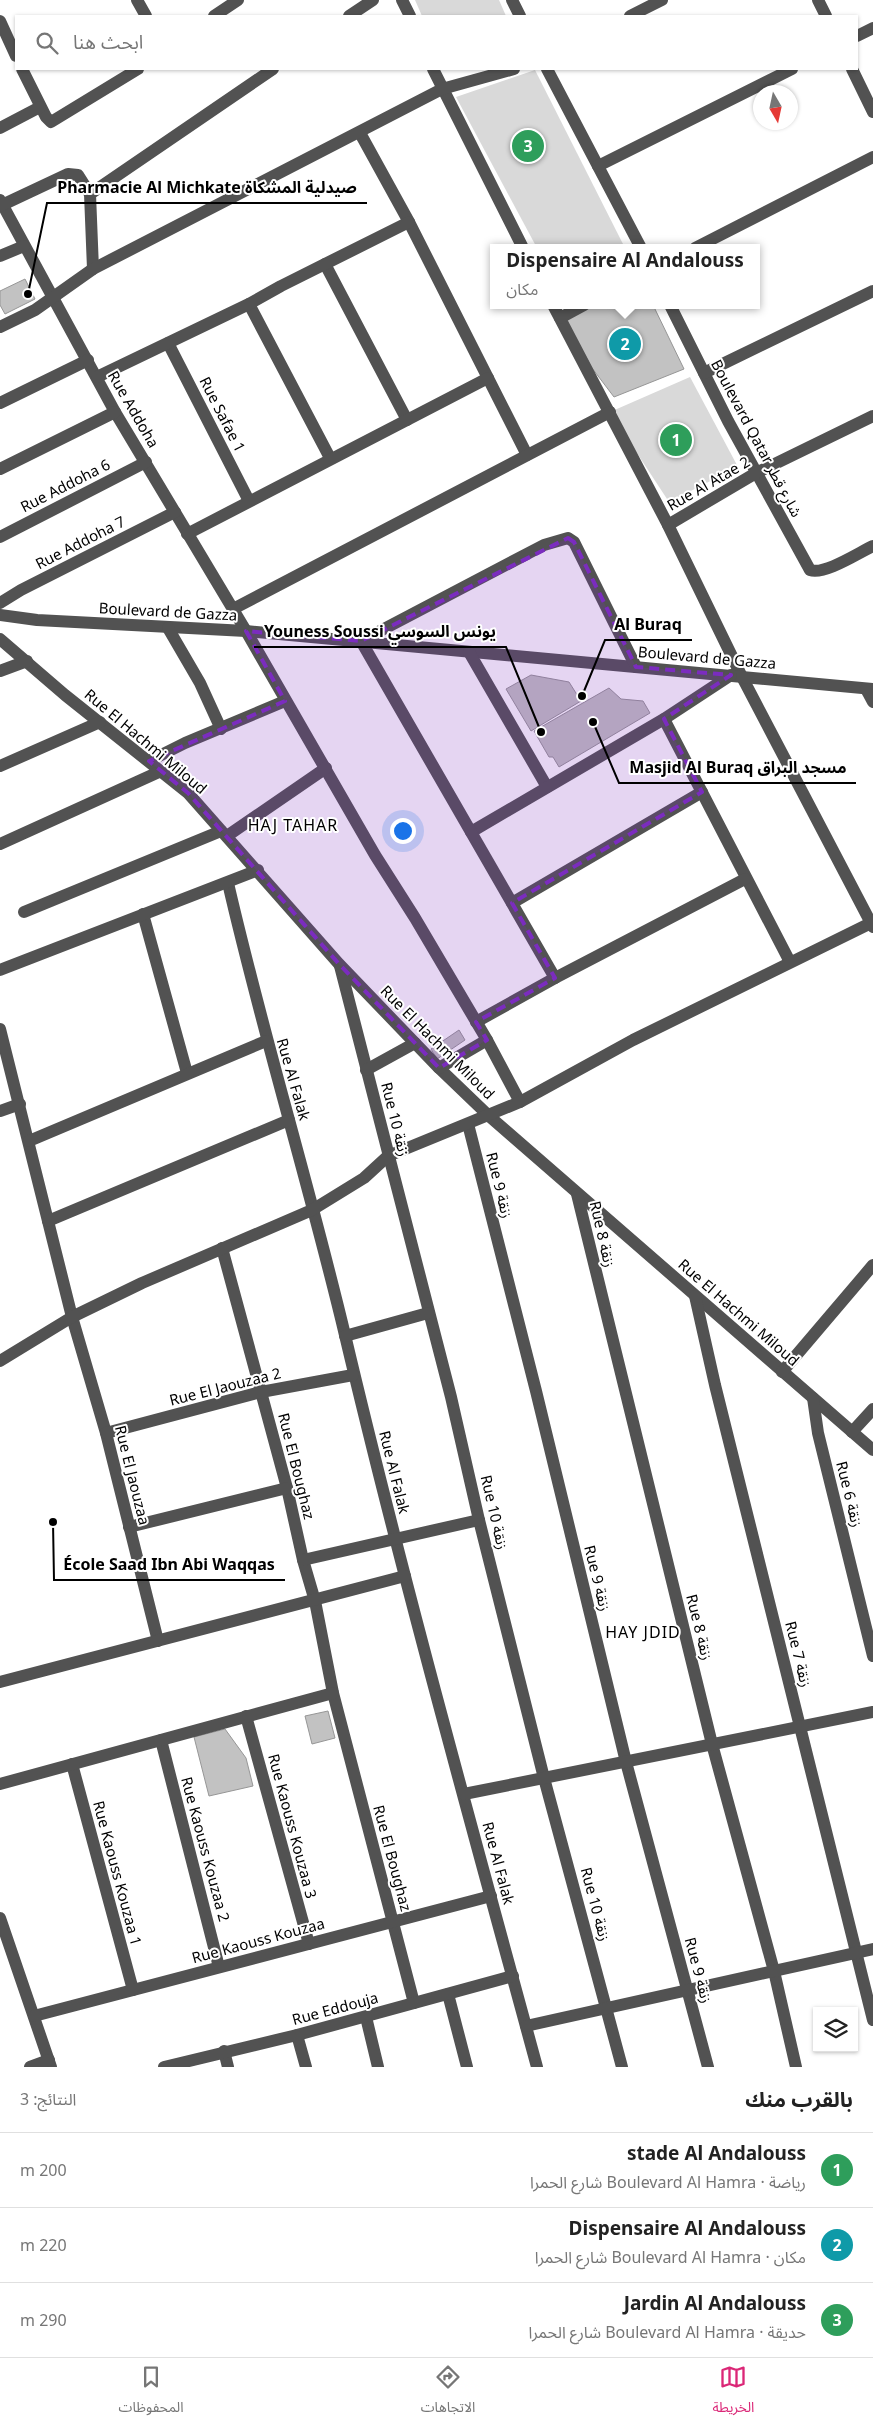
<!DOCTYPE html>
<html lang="ar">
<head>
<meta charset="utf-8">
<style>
	:root { --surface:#fff; --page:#f6f6f6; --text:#222; --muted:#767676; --line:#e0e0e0; --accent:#db2777 }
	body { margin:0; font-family:"Noto Sans","Noto Sans Arabic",sans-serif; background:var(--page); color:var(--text); direction:rtl }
	.controls { position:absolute; right:15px; bottom:15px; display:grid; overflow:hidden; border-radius:0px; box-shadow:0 1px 4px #0004 }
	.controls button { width:45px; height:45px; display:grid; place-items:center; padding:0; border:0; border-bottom:1px solid var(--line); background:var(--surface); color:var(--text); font:25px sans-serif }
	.compass { position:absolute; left:753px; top:85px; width:45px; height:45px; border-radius:50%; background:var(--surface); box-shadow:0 1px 4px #0004; rotate:171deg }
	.you { position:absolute; left:402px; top:830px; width:18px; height:18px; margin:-12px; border:4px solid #fff; border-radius:50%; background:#1a73e8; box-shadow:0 0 0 8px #1a73e833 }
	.badge { display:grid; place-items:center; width:32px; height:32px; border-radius:50%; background:var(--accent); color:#fff; font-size:16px; font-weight:700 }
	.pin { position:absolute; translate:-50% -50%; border:2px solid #fff; box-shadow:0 1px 5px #0006 }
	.popup { position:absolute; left:490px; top:244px; width:270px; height:65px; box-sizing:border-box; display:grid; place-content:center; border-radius:0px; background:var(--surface); filter:drop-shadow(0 1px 4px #0005); font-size:16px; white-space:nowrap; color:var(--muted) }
	.popup b { font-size:19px; color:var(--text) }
	.popup::after { content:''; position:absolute; left:50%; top:100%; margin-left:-10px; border:10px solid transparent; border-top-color:var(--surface) }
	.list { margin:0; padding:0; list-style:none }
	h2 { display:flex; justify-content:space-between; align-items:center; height:65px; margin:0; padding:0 20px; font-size:21px }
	h2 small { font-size:16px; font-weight:400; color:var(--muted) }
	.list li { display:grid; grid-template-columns:32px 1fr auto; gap:15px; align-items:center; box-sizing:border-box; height:75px; padding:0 20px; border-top:1px solid var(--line) }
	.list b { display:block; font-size:19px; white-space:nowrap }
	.list p { margin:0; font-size:16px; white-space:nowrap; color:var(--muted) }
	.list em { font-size:16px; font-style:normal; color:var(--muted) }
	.icon { flex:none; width:28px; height:28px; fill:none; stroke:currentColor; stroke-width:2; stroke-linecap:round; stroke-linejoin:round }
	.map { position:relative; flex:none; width:873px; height:2067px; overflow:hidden; direction:ltr }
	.search { position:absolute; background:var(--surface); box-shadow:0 1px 4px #0004; left:15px; right:15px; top:15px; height:55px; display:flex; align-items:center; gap:12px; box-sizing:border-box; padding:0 18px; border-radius:0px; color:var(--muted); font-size:19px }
	.sheet { height:290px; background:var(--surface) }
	nav { display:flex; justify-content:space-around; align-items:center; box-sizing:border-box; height:70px; border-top:1px solid var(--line); background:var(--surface); font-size:14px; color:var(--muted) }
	nav a { display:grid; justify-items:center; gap:2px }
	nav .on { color:var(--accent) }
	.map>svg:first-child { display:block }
	.green { fill:#d9d9d9 }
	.building { fill:#c2c2c2; stroke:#969696 }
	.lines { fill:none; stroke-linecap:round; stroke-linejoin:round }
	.minor { stroke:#525252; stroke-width:12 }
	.marked { fill:#7b2cbf; fill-opacity:0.2; stroke:#7b2cbf; stroke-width:4; stroke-dasharray:10 6; stroke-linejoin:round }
	.labels { text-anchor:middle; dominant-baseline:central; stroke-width:4; stroke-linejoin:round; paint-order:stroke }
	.street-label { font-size:15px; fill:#000; stroke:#fff }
	.neighbourhood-label { font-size:16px; letter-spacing:1px; fill:#000; stroke:#fff }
	.leader { fill:none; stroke:#000; stroke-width:2 }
	.callout-dot { fill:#000; stroke:#fff; stroke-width:2 }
	.callout-label { font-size:16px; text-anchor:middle; font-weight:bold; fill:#000; stroke:#fff; stroke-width:4; stroke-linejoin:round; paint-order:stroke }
</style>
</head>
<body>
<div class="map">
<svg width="873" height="2067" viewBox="0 0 873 2067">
	<rect width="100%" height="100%" fill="#fff"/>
	<!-- green -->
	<g class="green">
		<polygon points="415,0 499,0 506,16 422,16"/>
		<polygon points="535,70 625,248 537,248 456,97"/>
		<polygon points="690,377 738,467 669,502 610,412"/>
	</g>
	<!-- building -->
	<g class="building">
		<polygon points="25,279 35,299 5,314 0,305 0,291"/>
		<polygon points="592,305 653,305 684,369 614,397 592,368 565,319"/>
		<polygon points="531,675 569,682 581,701 531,731 506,689"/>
		<polygon points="609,688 621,699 643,701 650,713 559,767 553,757 549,757 534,731"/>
		<polygon points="583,690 588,696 581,701 576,695"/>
		<polygon points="459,1030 465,1040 437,1059 431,1049"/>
		<polygon points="328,1711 335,1738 312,1744 305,1716"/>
		<polygon points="225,1729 246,1758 253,1786 209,1796 194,1737"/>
	</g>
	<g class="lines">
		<!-- minor -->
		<g class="minor">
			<polyline points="137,0 146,16"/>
			<polyline points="402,0 410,16"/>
			<polyline points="512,0 520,16"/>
			<polyline points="818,0 826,16"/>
			<polyline points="214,16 238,0"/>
			<polyline points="349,16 373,0"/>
			<polyline points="630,16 662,0"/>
			<polyline points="0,21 16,56"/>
			<polyline points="857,36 873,28"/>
			<polyline points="22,69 46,117 51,122 138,69"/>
			<polyline points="433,69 523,248"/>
			<polyline points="547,69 641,248"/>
			<polyline points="852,69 873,112"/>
			<polyline points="0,128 40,107"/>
			<polyline points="360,133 409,222 527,455"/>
			<polyline points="598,166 792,69"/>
			<polyline points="90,194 273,69"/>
			<polyline points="0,200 115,412 246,631 375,855 415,918 487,1040 520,1102"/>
			<polyline points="0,206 68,174 78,175 90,194 93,269"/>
			<polyline points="695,248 873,157"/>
			<polyline points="0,256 24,246"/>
			<polyline points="325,264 407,420"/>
			<polyline points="249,304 330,458"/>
			<polyline points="553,305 668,525 741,675 873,927"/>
			<path d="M 670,305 L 728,421 L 810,570 C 825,575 858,553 873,546"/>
			<polyline points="560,318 584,305"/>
			<polyline points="0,327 35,310 93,269 442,89 514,69"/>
			<polyline points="168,343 249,501"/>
			<polyline points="704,373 873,291"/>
			<polyline points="97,377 249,304 281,286 409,222"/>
			<polyline points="0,403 88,360"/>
			<polyline points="0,469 115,412"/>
			<polyline points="668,525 756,473 873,416"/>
			<polyline points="187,534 488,378"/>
			<polyline points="0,537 146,462"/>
			<polyline points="0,603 21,590 175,512"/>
			<polyline points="233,609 610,412"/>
			<polyline points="0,615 37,620 246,631 873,689"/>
			<polyline points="168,628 200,683 221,729"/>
			<polyline points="0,639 65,695 188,793 339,964 439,1068 489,1116 873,1450"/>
			<polyline points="469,652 547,787"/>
			<polyline points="0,671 27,661"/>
			<polyline points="866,689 873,702"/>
			<polyline points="664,719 790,962"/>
			<polyline points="149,761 185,743 285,701"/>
			<polyline points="0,766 100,722"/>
			<polyline points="471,832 664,719 731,675"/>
			<polyline points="227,836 326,768"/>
			<polyline points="0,844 161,771"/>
			<path d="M 228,883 C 263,1035 309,1184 345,1335 C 403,1580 471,1824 537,2067"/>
			<polyline points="512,903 702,792"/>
			<polyline points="24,912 221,831"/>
			<polyline points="143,914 187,1073"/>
			<polyline points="340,966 451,1397 479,1520 544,1778 622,2067"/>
			<polyline points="0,970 258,870"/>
			<polyline points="555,978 361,641 544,545 568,538 574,542 636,667"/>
			<polyline points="476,1022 555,978 745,879"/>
			<polyline points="0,1029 72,1317 106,1433 158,1641"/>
			<polyline points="439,1068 487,1040"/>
			<polyline points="366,1070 415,1043"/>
			<polyline points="0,1111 20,1104"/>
			<polyline points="468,1124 536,1391 626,1762 708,2067"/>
			<polyline points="29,1141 266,1041"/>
			<polyline points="577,1194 712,1744 774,1971 796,2067"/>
			<polyline points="48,1221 289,1120"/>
			<polyline points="222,1248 287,1488 303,1560 315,1601 333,1693 414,2003"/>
			<polyline points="695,1296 715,1385 873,2020"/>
			<polyline points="345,1336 428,1313"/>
			<polyline points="0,1361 72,1317 142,1283 312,1210 364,1178 388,1156 520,1102 633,1040 873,922"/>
			<polyline points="782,1372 873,1265"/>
			<polyline points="813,1398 818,1433 873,1656"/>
			<polyline points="852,1432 873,1409"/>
			<polyline points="106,1433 261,1392 353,1375"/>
			<polyline points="129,1527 287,1488"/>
			<polyline points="303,1560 479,1520"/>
			<polyline points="0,1682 405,1576"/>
			<polyline points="246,1716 309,1944"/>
			<polyline points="161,1740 219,1967"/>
			<polyline points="72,1764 133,1990"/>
			<polyline points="0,1784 333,1693"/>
			<polyline points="464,1794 873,1712"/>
			<polyline points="0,1918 51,2067"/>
			<polyline points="448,1994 467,2067"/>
			<polyline points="34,2016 491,1896"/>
			<polyline points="366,2017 378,2067"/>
			<polyline points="526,2026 873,1949"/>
			<polyline points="297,2035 306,2067"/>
			<polyline points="224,2051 228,2067"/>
			<polyline points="30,2067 49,2060"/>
			<polyline points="164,2067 297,2035 513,1976"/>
		</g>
	</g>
	<!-- marked area -->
	<path class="marked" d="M 568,538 L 574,542 L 636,667 L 731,675 L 664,719 L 702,792 L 512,903 L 555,978 L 476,1022 L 487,1040 L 439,1068 L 339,964 L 188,793 L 149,761 L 285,701 L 246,631 L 361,641 Z"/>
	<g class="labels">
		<!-- street labels -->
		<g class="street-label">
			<text transform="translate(134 409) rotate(60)">Rue Addoha</text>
			<text transform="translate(223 414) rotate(63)">Rue Safae 1</text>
			<text transform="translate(757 438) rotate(62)">Boulevard Qatar شارع قطر</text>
			<text transform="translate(708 483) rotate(-30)">Rue Al Atae 2</text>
			<text transform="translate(65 485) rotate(-27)">Rue Addoha 6</text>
			<text transform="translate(80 542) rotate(-27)">Rue Addoha 7</text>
			<text transform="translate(168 611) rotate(3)">Boulevard de Gazza</text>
			<text transform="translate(707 657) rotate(5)">Boulevard de Gazza</text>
			<text transform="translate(146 741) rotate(40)">Rue El Hachmi Miloud</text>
			<text transform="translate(438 1042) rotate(45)">Rue El Hachmi Miloud</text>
			<text transform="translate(294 1079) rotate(74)">Rue Al Falak</text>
			<text transform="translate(396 1119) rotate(76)">Rue 10 زنقة</text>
			<text transform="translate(500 1185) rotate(76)">Rue 9 زنقة</text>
			<text transform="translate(603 1234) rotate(77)">Rue 8 زنقة</text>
			<text transform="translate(739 1312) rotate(41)">Rue El Hachmi Miloud</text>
			<text transform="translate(225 1386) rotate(-14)">Rue El Jaouzaa 2</text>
			<text transform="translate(297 1466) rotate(76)">Rue El Boughaz</text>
			<text transform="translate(395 1472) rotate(76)">Rue Al Falak</text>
			<text transform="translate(133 1475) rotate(76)">Rue El Jaouzaa</text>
			<text transform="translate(850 1494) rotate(76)">Rue 6 زنقة</text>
			<text transform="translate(495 1512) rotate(77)">Rue 10 زنقة</text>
			<text transform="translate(598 1578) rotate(76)">Rue 9 زنقة</text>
			<text transform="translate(700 1627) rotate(76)">Rue 8 زنقة</text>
			<text transform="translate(799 1654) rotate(76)">Rue 7 زنقة</text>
			<text transform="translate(293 1826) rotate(75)">Rue Kaouss Kouzaa 3</text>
			<text transform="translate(206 1849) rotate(75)">Rue Kaouss Kouzaa 2</text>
			<text transform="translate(393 1858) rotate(75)">Rue El Boughaz</text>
			<text transform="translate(499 1863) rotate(75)">Rue Al Falak</text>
			<text transform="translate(118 1873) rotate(75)">Rue Kaouss Kouzaa 1</text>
			<text transform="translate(596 1904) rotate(75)">Rue 10 زنقة</text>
			<text transform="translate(258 1940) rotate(-15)">Rue Kaouss Kouzaa</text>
			<text transform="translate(699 1970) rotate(75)">Rue 9 زنقة</text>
			<text transform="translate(335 2008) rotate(-15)">Rue Eddouja</text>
		</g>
		<!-- neighbourhood labels -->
		<g class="neighbourhood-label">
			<text x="293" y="825">HAJ TAHAR</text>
			<text x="643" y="1632">HAY JDID</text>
		</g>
	</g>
	<!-- callouts -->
	<path class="leader" d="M28 294L47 203H367M582 696L605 640H692M541 732L506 647H254M593 722L619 783H856M53 1522L54 1580H285"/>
	<g class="callout-dot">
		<circle cx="28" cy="294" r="5"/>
		<circle cx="582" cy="696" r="5"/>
		<circle cx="541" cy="732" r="5"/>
		<circle cx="593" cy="722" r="5"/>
		<circle cx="53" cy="1522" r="5"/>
	</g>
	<g class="callout-label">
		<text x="207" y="193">Pharmacie Al Michkate صيدلية المشكاة</text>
		<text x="648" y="630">Al Buraq</text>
		<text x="380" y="637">Youness Soussi يونس السوسي</text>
		<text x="738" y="773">Masjid Al Buraq مسجد البراق</text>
		<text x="169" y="1570">École Saad Ibn Abi Waqqas</text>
	</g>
</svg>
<div class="controls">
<button><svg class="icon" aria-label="layers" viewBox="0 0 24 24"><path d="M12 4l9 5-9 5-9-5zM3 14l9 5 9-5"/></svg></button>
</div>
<svg class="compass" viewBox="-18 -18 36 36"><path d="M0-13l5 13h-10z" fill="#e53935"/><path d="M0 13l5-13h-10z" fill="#767676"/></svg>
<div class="you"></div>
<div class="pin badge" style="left:676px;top:440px;background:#2e9e5b">1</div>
<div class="pin badge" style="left:625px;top:344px;background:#0f9aa8">2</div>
<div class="popup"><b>Dispensaire Al Andalouss</b>مكان</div>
<div class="pin badge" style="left:528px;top:146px;background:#2e9e5b">3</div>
<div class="search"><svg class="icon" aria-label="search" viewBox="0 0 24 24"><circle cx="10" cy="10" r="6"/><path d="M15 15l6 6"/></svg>ابحث هنا</div>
</div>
<section class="sheet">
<h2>بالقرب منك<small>النتائج: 3</small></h2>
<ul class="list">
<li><span class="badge" style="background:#2e9e5b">1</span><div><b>stade Al Andalouss</b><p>رياضة · Boulevard Al Hamra شارع الحمرا</p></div><em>200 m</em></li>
<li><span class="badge" style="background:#0f9aa8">2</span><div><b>Dispensaire Al Andalouss</b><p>مكان · Boulevard Al Hamra شارع الحمرا</p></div><em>220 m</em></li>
<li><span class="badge" style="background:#2e9e5b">3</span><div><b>Jardin Al Andalouss</b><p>حديقة · Boulevard Al Hamra شارع الحمرا</p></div><em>290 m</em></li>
</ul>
</section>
<nav>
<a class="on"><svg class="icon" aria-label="map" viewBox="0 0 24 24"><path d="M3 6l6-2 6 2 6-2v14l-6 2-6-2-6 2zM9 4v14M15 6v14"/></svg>الخريطة</a>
<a><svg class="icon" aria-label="directions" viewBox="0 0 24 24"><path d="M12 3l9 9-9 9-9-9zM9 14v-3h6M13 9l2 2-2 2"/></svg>الاتجاهات</a>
<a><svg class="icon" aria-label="saved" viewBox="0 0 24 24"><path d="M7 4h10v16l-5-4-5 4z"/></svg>المحفوظات</a>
</nav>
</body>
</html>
